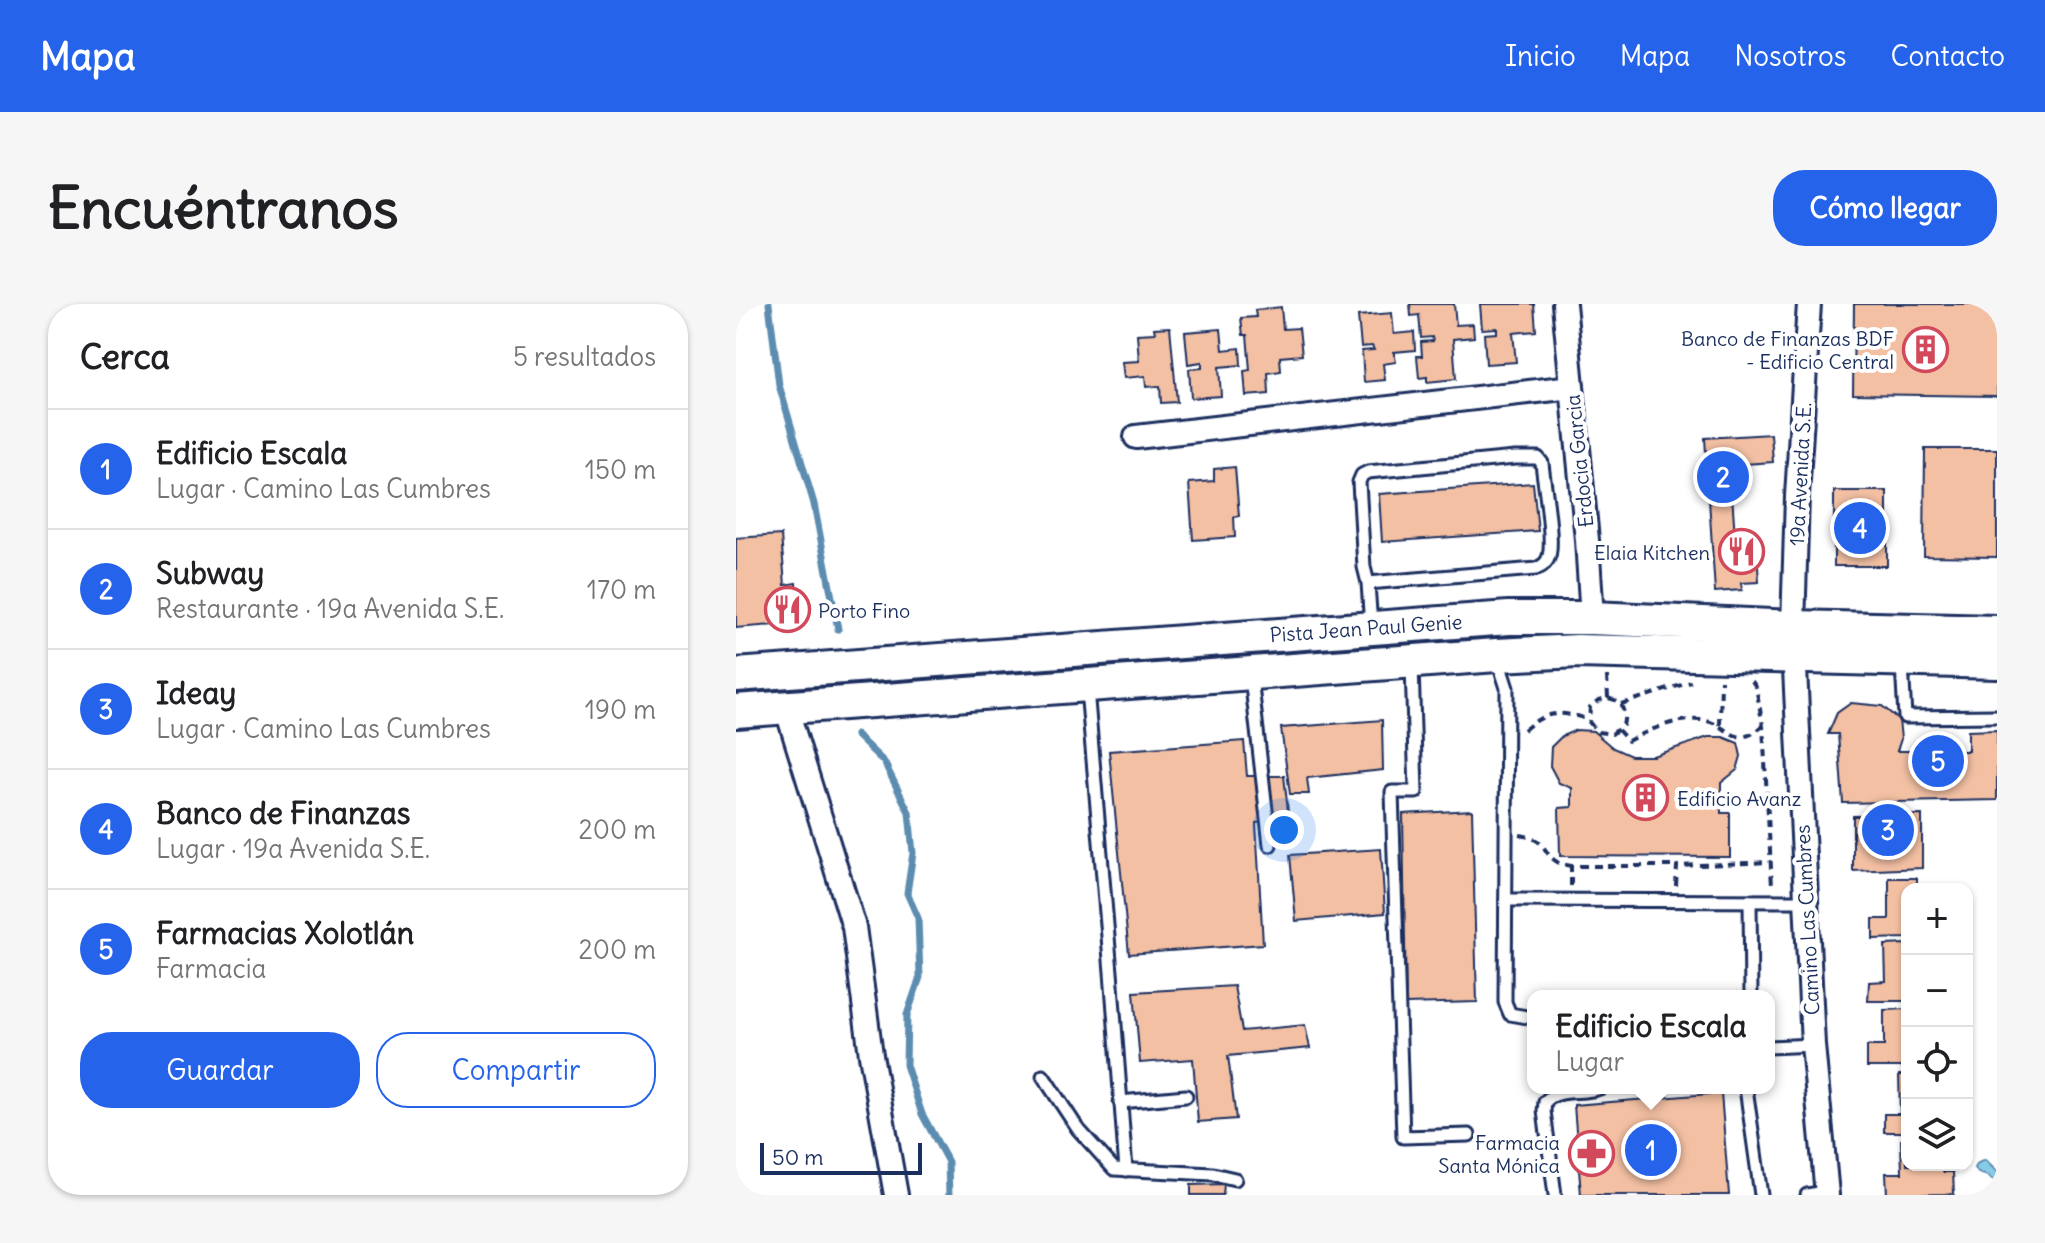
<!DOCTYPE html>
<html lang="es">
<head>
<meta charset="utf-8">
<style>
	:root { --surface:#fff; --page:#f6f6f6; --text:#202124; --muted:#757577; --line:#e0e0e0; --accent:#2563eb }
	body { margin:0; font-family:Delius,sans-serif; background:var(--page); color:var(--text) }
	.controls { position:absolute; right:24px; bottom:24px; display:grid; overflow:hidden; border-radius:16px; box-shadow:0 2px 6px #0004 }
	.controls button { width:72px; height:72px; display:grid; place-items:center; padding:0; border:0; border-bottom:2px solid var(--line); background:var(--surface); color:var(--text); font:40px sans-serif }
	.scale { position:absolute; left:24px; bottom:20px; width:162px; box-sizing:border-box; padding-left:8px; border:4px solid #1b2f5e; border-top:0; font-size:22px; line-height:28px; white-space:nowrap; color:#1b2f5e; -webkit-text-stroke:6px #fff; paint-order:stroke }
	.you { position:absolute; left:548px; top:526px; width:28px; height:28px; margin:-20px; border:6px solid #fff; border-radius:50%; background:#1a73e8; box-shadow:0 0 0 12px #1a73e833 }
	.badge { display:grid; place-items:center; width:52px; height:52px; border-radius:50%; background:var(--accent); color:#fff; font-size:26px; font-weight:700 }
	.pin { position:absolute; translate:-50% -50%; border:4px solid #fff; box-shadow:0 2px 8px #0006 }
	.popup { position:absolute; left:791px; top:686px; width:248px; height:104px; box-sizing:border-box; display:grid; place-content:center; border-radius:16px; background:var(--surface); filter:drop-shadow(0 2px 6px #0005); font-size:26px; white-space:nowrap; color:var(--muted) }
	.popup b { font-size:30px; color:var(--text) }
	.popup::after { content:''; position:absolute; left:50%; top:100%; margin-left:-16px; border:16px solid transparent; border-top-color:var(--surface) }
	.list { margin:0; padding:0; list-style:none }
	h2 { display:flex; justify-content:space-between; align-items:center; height:104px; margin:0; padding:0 32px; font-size:34px }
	h2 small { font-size:26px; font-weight:400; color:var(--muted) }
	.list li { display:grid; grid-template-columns:52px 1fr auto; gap:24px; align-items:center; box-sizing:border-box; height:120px; padding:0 32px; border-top:2px solid var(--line) }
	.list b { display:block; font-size:30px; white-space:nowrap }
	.list p { margin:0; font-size:26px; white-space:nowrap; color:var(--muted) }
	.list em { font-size:26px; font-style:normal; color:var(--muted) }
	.actions { display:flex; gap:16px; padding:24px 32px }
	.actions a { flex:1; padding:18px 0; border:2px solid var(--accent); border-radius:32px; text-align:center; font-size:28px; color:var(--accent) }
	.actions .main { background:var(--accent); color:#fff }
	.icon { flex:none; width:44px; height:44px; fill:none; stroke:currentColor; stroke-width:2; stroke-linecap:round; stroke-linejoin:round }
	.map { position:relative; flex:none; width:1261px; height:891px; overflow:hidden; border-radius:32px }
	header { display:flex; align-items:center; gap:48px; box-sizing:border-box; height:112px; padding:0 40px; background:var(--accent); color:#fff }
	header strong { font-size:38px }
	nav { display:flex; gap:44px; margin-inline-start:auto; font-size:28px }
	.intro { display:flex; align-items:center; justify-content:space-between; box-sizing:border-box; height:192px; padding:0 48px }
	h1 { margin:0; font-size:56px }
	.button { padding:20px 36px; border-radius:32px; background:var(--accent); color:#fff; font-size:28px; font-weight:700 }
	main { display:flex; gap:48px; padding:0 48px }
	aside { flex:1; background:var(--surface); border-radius:32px; box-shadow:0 2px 6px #0004 }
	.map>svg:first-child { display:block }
	.water { fill:#86cce7; stroke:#5b8db0; stroke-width:2 }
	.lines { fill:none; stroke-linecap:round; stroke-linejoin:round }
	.stream { stroke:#5b8db0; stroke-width:7 }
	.building { fill:#f3c0a3; stroke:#1b2f5e; stroke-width:2 }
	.service-casing { stroke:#1b2f5e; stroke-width:17 }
	.minor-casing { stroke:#1b2f5e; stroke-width:28 }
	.secondary-casing { stroke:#1b2f5e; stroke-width:38 }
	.path { stroke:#1b2f5e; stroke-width:4; stroke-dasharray:8 6; stroke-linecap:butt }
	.service { stroke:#fff; stroke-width:11 }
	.minor { stroke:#fff; stroke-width:22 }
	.secondary { stroke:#fff; stroke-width:32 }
	.labels { text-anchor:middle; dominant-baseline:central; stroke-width:8; stroke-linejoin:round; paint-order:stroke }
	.poi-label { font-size:20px; fill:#1b2f5e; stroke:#fff; text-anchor:end }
	.street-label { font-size:20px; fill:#1b2f5e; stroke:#fff }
</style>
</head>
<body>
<header>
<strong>Mapa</strong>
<nav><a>Inicio</a><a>Mapa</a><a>Nosotros</a><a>Contacto</a></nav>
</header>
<div class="intro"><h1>Encuéntranos</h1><a class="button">Cómo llegar</a></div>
<main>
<aside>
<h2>Cerca<small>5 resultados</small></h2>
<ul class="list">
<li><span class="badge">1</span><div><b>Edificio Escala</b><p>Lugar · Camino Las Cumbres</p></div><em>150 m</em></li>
<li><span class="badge">2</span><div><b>Subway</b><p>Restaurante · 19a Avenida S.E.</p></div><em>170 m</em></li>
<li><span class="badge">3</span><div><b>Ideay</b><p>Lugar · Camino Las Cumbres</p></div><em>190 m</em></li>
<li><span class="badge">4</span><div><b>Banco de Finanzas</b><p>Lugar · 19a Avenida S.E.</p></div><em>200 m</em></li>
<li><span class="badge">5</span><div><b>Farmacias Xolotlán</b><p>Farmacia</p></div><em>200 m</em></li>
</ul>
<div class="actions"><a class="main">Guardar</a><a>Compartir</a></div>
</aside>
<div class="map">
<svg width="1261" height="891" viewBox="0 0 1261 891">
	<rect width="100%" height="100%" fill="#fff"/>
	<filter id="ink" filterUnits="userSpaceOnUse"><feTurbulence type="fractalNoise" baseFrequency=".0125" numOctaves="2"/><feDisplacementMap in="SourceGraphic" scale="16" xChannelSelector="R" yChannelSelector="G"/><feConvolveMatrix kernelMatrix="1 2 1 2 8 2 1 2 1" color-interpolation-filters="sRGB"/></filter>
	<g filter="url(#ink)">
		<!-- water -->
		<polygon class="water" points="1249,856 1261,868 1261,877 1256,876 1252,872 1242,869 1239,864 1242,859"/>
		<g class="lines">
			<!-- stream -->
			<g class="stream">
				<polyline points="33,0 43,81 78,200 102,325"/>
				<polyline points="120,431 148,458 173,508 177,549 171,589 182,614 184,673 171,711 170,761 186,810 212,858 213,891"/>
			</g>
		</g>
		<!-- building -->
		<g class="building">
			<polygon points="674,0 718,0 720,21 737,20 738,33 717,35 720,75 691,78 691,73 683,74 681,52 686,52 685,38 697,37 696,33 685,34 683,11 675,12"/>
			<polygon points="744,0 798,0 800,27 777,29 780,58 750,60 748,30 761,29 761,24 746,25"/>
			<polygon points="1118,0 1261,0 1261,92 1117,90"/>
			<polygon points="545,3 547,25 563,24 566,51 544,53 545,67 532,69 533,90 510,92 508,67 514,66 511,31 507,31 505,14 520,13 519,6"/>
			<polygon points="656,9 658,30 678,28 679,46 658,48 660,58 647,60 649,76 628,78 626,47 638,46 636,42 625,43 622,12"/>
			<polygon points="434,23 441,98 425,99 424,82 410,83 409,72 388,74 386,58 403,57 401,30 419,29 418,24"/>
			<polygon points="485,25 487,46 504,44 505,61 483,63 485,92 455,94 453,65 466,64 466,58 452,60 449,28"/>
			<polygon points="1035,130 1037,158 994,161 999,233 1020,232 1023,278 1005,279 1006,286 979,288 969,134"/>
			<polygon points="1189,145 1261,145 1261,253 1188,252"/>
			<polygon points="499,163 503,212 498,213 499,233 457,236 453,179 478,177 478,165"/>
			<polygon points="797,179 802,227 646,238 643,190"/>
			<rect x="1098" y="187" width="53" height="75"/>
			<polygon points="45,231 49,281 60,279 64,319 0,324 0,234"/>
			<polygon points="1115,399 1146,402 1163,416 1165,435 1161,447 1232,447 1232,427 1261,426 1261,496 1107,499 1102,430 1092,430 1101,409"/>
			<polygon points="646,416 647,466 571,474 573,490 554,490 545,424"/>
			<polygon points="840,426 857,427 877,444 895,452 917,452 972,433 987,433 1002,439 1005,452 1001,466 985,479 985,509 994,509 994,553 824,552 823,504 836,503 836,484 823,479 814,462 815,443 826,432"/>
			<polygon points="508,437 511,472 548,472 553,516 520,519 527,640 393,650 373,447"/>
			<polygon points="736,506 741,698 670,700 667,510"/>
			<polygon points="1186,511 1186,564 1117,567 1117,512"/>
			<polygon points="645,545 649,609 560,617 554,551"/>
			<polygon points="1153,574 1181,574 1181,583 1195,583 1195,585 1171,585 1171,634 1137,635 1137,615 1153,615"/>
			<polygon points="1171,640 1171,697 1132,697 1133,678 1150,677 1149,641"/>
			<polygon points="498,682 506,727 569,721 574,744 492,752 500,815 462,818 457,755 404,759 398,688"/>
			<polygon points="1171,705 1171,763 1131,763 1131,742 1148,742 1148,706"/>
			<polygon points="1163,771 1171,771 1171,828 1148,828 1148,810 1164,810"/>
			<polygon points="985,789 993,891 845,891 838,801"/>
			<polygon points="1171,835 1171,861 1207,861 1207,868 1217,868 1218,890 1151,891 1150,869 1166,869 1165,836"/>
			<polygon points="488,880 487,891 455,891 455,881"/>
		</g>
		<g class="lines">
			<defs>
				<g id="service">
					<path d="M 632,279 L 800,265 C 807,262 811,259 813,252 C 818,234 808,180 806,159 L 802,154 L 779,154 L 632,168 L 626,171 L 623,178 L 628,263 L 632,279 L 635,323"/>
					<polyline points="762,356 771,384 769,698 774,710 797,714"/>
					<polyline points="1166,360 1169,413 1261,412"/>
					<polyline points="676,362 680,488 656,488 667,833 733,831"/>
					<polyline points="515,373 534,541"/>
					<polyline points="351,385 375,668 390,866"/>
					<polyline points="770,596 1069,597"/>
					<polyline points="1014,597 1015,692"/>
					<polyline points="1033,743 1077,741"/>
					<polyline points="307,772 342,825 378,865 477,870 499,875"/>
					<polyline points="1010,784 1025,891"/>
					<polyline points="384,798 450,792"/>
					<path d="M 819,891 L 808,807 L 809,798 C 821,783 847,791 864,784"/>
					<polyline points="1071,891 1090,888"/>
				</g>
				<g id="minor">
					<polyline points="828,0 851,236 856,314"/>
					<polyline points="1073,0 1061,192 1057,323 1077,741 1091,891"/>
					<polyline points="400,133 836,83"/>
					<polyline points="50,403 118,623 135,751 160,891"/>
				</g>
				<g id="secondary">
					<polyline points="0,371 773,314 856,314 1057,323 1261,328"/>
					<polyline points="0,407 761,351 842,347 1261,358"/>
				</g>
			</defs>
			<!-- service casing -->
			<use href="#service" class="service-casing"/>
			<!-- minor casing -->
			<use href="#minor" class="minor-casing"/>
			<!-- secondary casing -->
			<use href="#secondary" class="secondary-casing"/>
			<!-- path -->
			<g class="path">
				<polyline points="871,372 872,394"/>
				<polyline points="1016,377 1020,383 1027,422 1036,582"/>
				<polyline points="885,400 955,378"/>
				<polyline points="984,421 985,376"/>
				<path d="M 788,426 C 803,413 815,407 835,411 C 842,412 849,414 853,418 C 856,421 858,425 862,428 L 876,430 L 887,421 C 894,397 870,385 854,403 L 853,417"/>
				<path d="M 882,426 L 892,437 C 913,426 940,414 964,416 C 994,418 996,448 1027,422"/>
				<path d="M 784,531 C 813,536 804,547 821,558 C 825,560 830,561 835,562"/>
				<polyline points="835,582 835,562 941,562"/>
				<polyline points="940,582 941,562 1035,558"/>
			</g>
			<!-- service -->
			<use href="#service" class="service"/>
			<!-- minor -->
			<use href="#minor" class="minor"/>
			<!-- secondary -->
			<use href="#secondary" class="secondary"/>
		</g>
	</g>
	<!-- icons -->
	<defs>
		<symbol id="building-ring" viewBox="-11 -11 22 22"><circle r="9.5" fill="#fff" stroke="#d1495b" stroke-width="1.5"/><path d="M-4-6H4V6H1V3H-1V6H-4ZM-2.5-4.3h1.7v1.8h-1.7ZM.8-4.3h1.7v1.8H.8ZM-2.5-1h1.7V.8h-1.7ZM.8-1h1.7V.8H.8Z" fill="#d1495b"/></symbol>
		<symbol id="restaurant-ring" viewBox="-11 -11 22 22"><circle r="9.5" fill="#fff" stroke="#d1495b" stroke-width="1.5"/><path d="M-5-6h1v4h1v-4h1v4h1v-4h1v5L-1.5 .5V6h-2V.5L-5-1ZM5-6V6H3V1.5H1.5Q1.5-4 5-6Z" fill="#d1495b"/></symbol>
		<symbol id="pharmacy-ring" viewBox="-11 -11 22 22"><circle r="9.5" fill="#fff" stroke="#d1495b" stroke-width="1.5"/><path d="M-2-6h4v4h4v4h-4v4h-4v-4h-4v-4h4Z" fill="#d1495b"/></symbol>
	</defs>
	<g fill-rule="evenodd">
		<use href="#building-ring" x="1164" y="20" width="51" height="51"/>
		<use href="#restaurant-ring" x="980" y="222" width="51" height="51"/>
		<use href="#restaurant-ring" x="26" y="280" width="51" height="51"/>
		<use href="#building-ring" x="884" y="468" width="51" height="51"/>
		<use href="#pharmacy-ring" x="830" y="824" width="51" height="51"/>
	</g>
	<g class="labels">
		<!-- poi labels -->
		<g class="poi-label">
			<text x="1158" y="34">Banco de Finanzas BDF<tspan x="1158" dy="23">- Edificio Central</tspan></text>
			<text x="974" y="248">Elaia Kitchen</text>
			<text x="82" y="306" text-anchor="start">Porto Fino</text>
			<text x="941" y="494" text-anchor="start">Edificio Avanz</text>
			<text x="824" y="838">Farmacia<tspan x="824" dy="23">Santa Mónica</tspan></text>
		</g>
		<!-- street labels -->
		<g class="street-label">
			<text transform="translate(843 157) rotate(-96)">Erdocia Garcia</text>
			<text transform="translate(1064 170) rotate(-87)">19a Avenida S.E.</text>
			<text transform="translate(630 324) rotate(-4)">Pista Jean Paul Genie</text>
			<text transform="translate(1071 616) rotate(-93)">Camino Las Cumbres</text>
		</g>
	</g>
</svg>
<div class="controls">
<button>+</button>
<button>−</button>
<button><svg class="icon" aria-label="locate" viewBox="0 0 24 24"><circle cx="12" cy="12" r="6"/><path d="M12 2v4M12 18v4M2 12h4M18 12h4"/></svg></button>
<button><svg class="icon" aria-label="layers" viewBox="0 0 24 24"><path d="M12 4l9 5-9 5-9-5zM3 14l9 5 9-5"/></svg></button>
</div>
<div class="scale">50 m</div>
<div class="you"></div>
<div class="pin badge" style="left:915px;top:846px">1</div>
<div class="popup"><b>Edificio Escala</b>Lugar</div>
<div class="pin badge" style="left:987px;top:173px">2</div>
<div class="pin badge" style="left:1152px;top:526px">3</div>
<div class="pin badge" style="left:1124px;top:224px">4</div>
<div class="pin badge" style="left:1202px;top:457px">5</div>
</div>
</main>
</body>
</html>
